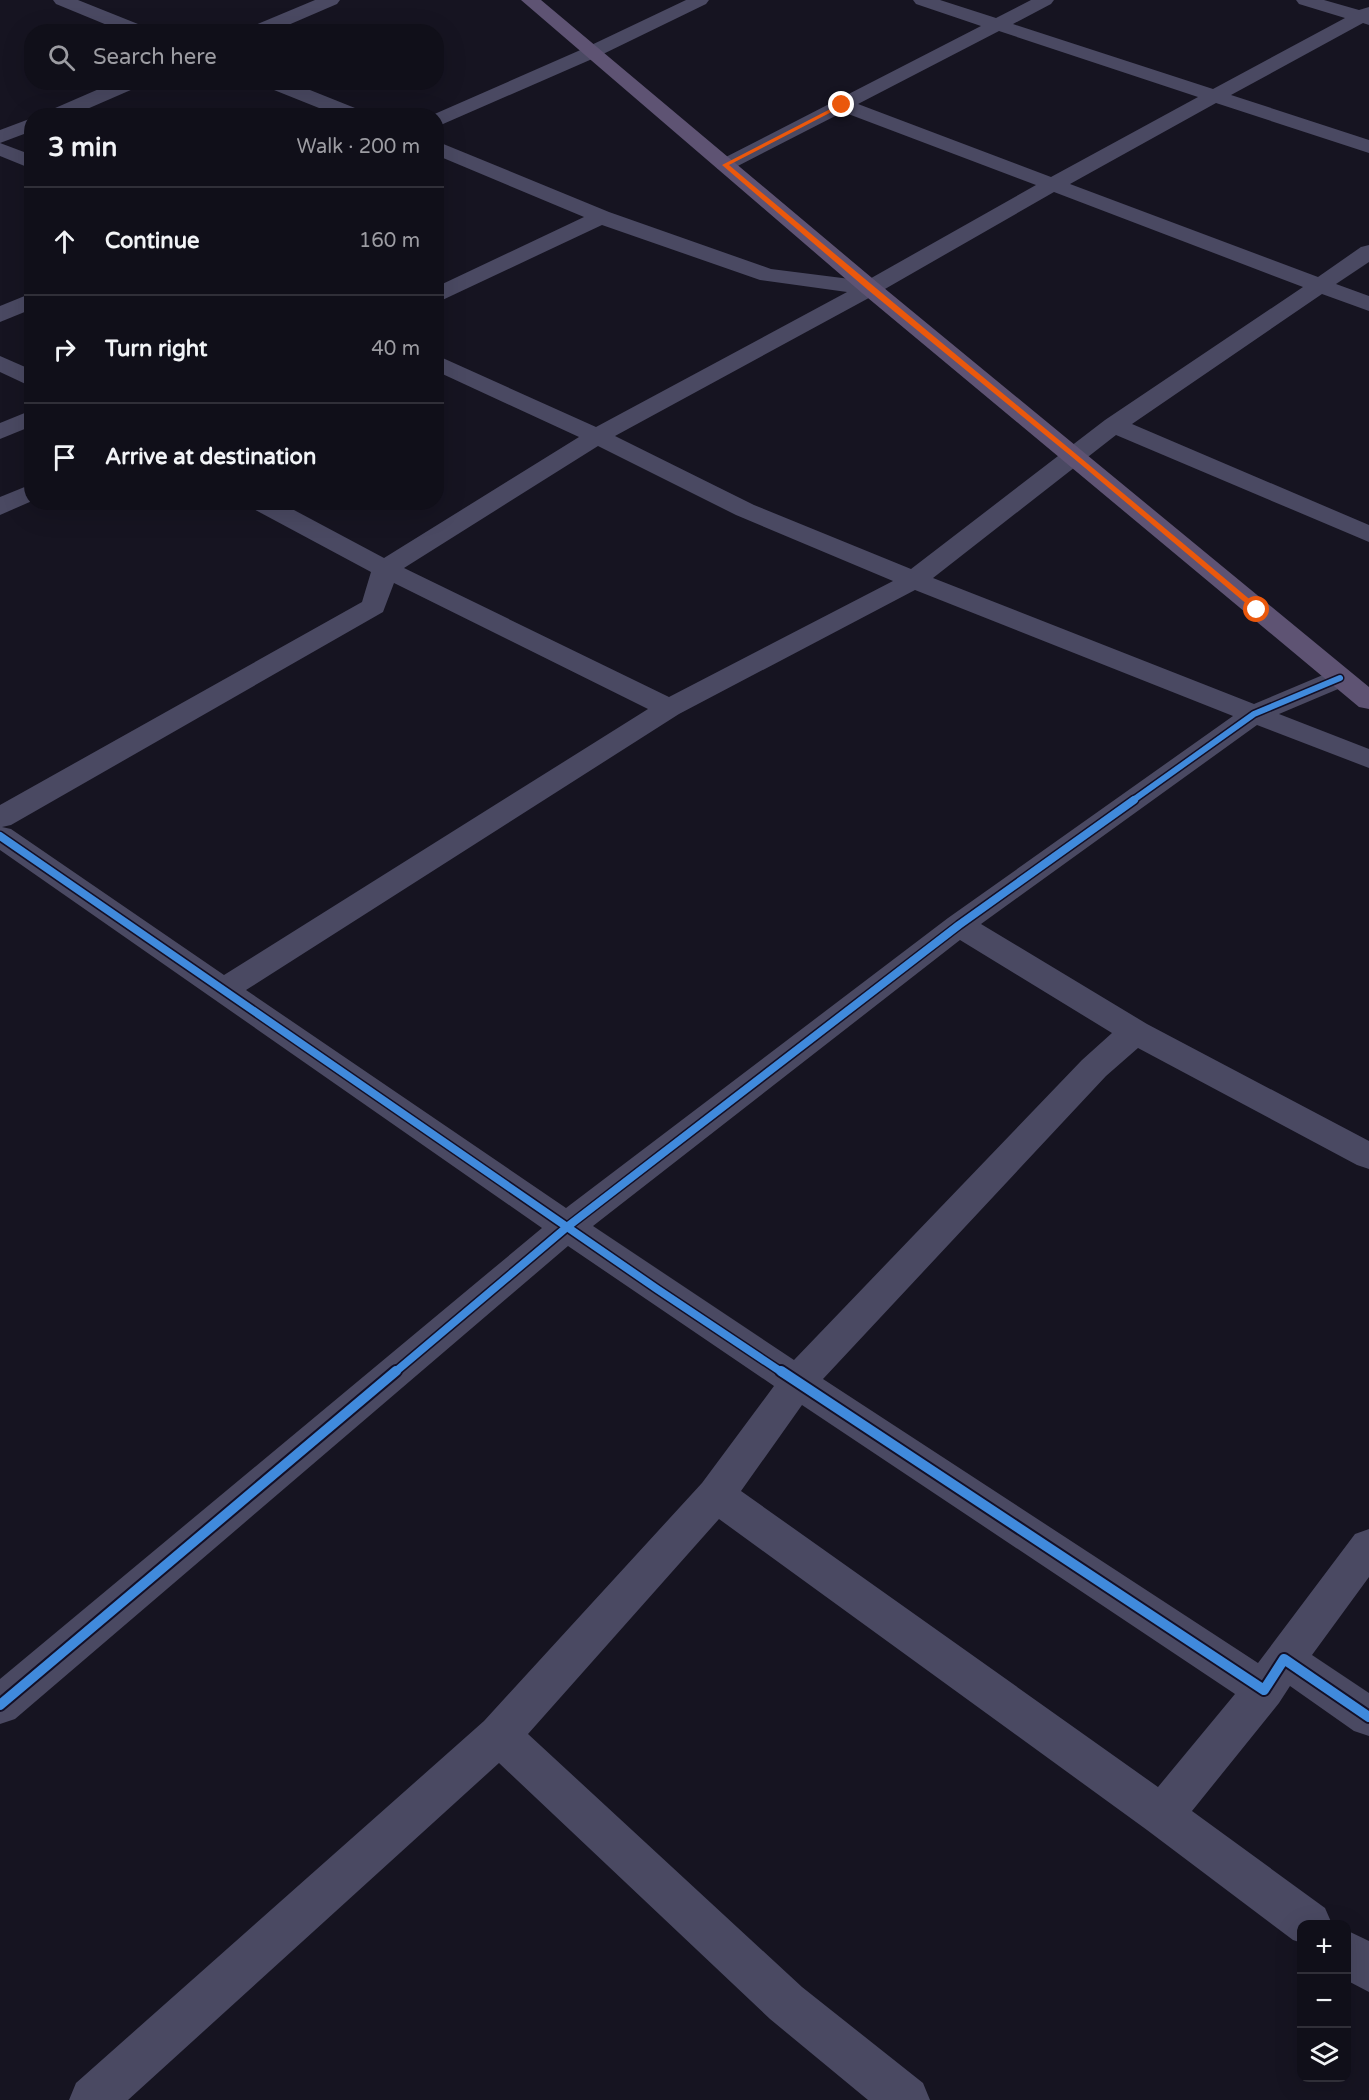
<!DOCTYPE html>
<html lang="en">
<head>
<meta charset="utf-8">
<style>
	:root { --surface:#100f19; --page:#191822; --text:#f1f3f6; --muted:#9c9ca2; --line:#302f38 }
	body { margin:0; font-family:"Varela Round",sans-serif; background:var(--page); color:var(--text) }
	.controls { position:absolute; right:18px; bottom:18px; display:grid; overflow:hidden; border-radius:12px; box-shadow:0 6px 24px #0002 }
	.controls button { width:54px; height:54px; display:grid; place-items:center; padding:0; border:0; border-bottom:2px solid var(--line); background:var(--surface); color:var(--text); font:30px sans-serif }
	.stop { position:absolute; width:18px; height:18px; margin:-14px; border:4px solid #ea580c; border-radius:50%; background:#fff }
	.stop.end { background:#ea580c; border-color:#fff; box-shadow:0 2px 6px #0008 }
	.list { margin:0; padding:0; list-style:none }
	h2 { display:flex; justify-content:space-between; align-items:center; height:78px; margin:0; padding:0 24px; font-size:26px }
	h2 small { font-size:20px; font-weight:400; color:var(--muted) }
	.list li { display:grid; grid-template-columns:39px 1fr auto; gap:18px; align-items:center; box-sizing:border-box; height:108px; padding:0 24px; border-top:2px solid var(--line) }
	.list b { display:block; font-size:22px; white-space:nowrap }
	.list em { font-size:20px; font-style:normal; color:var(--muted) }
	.icon { flex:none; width:33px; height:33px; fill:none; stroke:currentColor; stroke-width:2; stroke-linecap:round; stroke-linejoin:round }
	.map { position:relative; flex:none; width:1369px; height:2100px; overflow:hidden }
	.search { position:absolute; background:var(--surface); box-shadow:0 6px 24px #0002; left:24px; top:24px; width:420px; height:66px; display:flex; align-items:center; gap:15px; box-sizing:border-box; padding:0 21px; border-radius:24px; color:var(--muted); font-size:22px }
	.panel { position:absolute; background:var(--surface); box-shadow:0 6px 24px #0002; left:24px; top:108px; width:420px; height:402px; border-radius:24px }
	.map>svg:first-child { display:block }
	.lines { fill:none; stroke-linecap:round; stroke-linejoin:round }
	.minor { fill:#4a4962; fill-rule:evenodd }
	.primary { fill:#5e5373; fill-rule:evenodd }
	.cycleway-far2-casing { stroke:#130f26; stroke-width:9 }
	.cycleway-far1-casing { stroke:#130f26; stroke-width:11 }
	.cycleway-casing { stroke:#130f26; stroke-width:14 }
	.cycleway-far2 { stroke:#408adc; stroke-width:6 }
	.cycleway-far1 { stroke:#408adc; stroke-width:8 }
	.cycleway { stroke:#408adc; stroke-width:10 }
	.route { fill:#ea580c }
</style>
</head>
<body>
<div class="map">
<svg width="1369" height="2100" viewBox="0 0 1369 2100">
	<rect width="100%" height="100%" fill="#161421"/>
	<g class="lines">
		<!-- minor -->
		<g class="minor">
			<polygon points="53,0 78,0 148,28 150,32 124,32 56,4"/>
			<polygon points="315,0 340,0 337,4 272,32 246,32 248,28"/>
			<polygon points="686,0 709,0 706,4 599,56 443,124 436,126 436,116 430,116 585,48"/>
			<path d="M 913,0 L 940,0 L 996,18 L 1031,0 L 1054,0 L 1051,4 L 1013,24 L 1213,89 L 1345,18 L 1299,4 L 1296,0 L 1324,0 L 1359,10 L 1369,7 L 1369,25 L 1363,23 L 1231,95 L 1369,140 L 1369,153 L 1216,103 L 1070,184 L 1318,277 L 1361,247 L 1369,245 L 1369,262 L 1336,284 L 1369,296 L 1369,311 L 1322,294 L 1132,424 L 1369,525 L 1369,542 L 1116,435 L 933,578 L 1254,704 L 1330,672 L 1340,670 L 1350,672 L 1354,678 L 1350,684 L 1279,714 L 1369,749 L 1369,768 L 1257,725 L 981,924 L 1147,1024 L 1369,1141 L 1369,1169 L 1357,1165 L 1138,1048 L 1106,1076 L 823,1379 L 1258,1663 L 1355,1534 L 1369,1529 L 1369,1577 L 1312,1655 L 1369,1693 L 1369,1736 L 1354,1731 L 1290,1686 L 1279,1703 L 1192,1811 L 1325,1908 L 1332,1924 L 1302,1924 L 1302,1943 L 1293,1940 L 1147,1830 L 719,1519 L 528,1734 L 802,1987 L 923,2083 L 930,2100 L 868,2100 L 770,2019 L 499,1763 L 128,2100 L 69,2100 L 76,2083 L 484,1721 L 702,1483 L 774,1386 L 568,1246 L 15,1719 L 0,1724 L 0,1679 L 542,1228 L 0,850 L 0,805 L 362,602 L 371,572 L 250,507 L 247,502 L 279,502 L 384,558 L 579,437 L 436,371 L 436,355 L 596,427 L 847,292 L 760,280 L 602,225 L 436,303 L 436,287 L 584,217 L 436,155 L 436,141 L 609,212 L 771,269 L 866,281 L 1036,185 L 843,112 L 732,169 L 718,169 L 715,165 L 718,161 L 981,26 L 916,4 ZM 999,31 L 1198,97 L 1051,177 L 858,104 ZM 1054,192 L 1303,287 L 1105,420 L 911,569 L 754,505 L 615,436 L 878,293 ZM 598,446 L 736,515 L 893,581 L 669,697 L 404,568 ZM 394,583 L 648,709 L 224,975 L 11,829 L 2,827 L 11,825 L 383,612 ZM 915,590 L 1233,716 L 948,918 L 566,1208 L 246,990 L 679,714 ZM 960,940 L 1112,1033 L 1082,1060 L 794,1360 L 593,1226 ZM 802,1405 L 1235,1694 L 1158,1787 L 741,1491 Z"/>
			<polygon points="115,82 142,82 140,86 71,116 43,116 46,112"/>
			<polygon points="262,82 290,82 365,112 368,116 339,116 264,86"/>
			<polygon points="32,118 32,131 0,143 32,155 32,169 0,156 0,130"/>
			<polygon points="32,293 32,309 0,322 0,306"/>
			<polygon points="0,356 32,370 32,387 0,372"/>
			<polygon points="32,410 32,426 0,439 0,423"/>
			<polygon points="32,484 32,501 0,515 0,497"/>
			<polygon points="1346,1930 1369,1941 1369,1992 1346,1980"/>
		</g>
		<!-- primary -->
		<polygon class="primary" points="521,0 541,0 878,283 1369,687 1369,709 1359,707 862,293"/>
		<defs>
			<polyline id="cycleway-far2" points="1132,801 1254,714 1340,678"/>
			<g id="cycleway-far1">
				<polyline points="0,836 657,1289 783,1373"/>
				<polyline points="394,1373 567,1227 959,925 1134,800"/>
			</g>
			<g id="cycleway">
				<polyline points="781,1371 1264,1690 1284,1659 1369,1717"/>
				<polyline points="0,1705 396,1371"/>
			</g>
		</defs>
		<!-- cycleway-far2 casing -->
		<use href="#cycleway-far2" class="cycleway-far2-casing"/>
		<!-- cycleway-far1 casing -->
		<use href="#cycleway-far1" class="cycleway-far1-casing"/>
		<!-- cycleway casing -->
		<use href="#cycleway" class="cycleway-casing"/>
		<!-- cycleway-far2 -->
		<use href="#cycleway-far2" class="cycleway-far2"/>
		<!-- cycleway-far1 -->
		<use href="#cycleway-far1" class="cycleway-far1"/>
		<!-- cycleway -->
		<use href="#cycleway" class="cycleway"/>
	</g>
	<!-- route -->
	<path class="route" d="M 840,104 L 845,105 L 729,165 C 905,314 1084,459 1260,608 L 1260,611 L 1255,611 L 1072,457 L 868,290 L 722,165 Z"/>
</svg>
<div class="controls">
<button>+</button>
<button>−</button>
<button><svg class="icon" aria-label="layers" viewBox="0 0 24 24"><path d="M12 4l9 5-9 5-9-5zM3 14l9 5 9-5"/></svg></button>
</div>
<div class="stop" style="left:1257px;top:610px"></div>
<div class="stop end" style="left:842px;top:105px"></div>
<div class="search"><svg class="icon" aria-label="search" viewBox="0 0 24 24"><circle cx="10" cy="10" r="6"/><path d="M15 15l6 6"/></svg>Search here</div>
<section class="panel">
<h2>3 min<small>Walk · 200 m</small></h2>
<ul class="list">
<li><svg class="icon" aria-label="ahead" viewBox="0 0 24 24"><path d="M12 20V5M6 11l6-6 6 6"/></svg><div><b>Continue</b></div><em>160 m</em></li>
<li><svg class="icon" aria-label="right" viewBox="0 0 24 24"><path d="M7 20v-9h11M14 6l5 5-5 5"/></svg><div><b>Turn right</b></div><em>40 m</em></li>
<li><svg class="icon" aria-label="arrive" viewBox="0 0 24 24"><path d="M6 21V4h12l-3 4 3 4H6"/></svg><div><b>Arrive at destination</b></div></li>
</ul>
</section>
</div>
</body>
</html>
